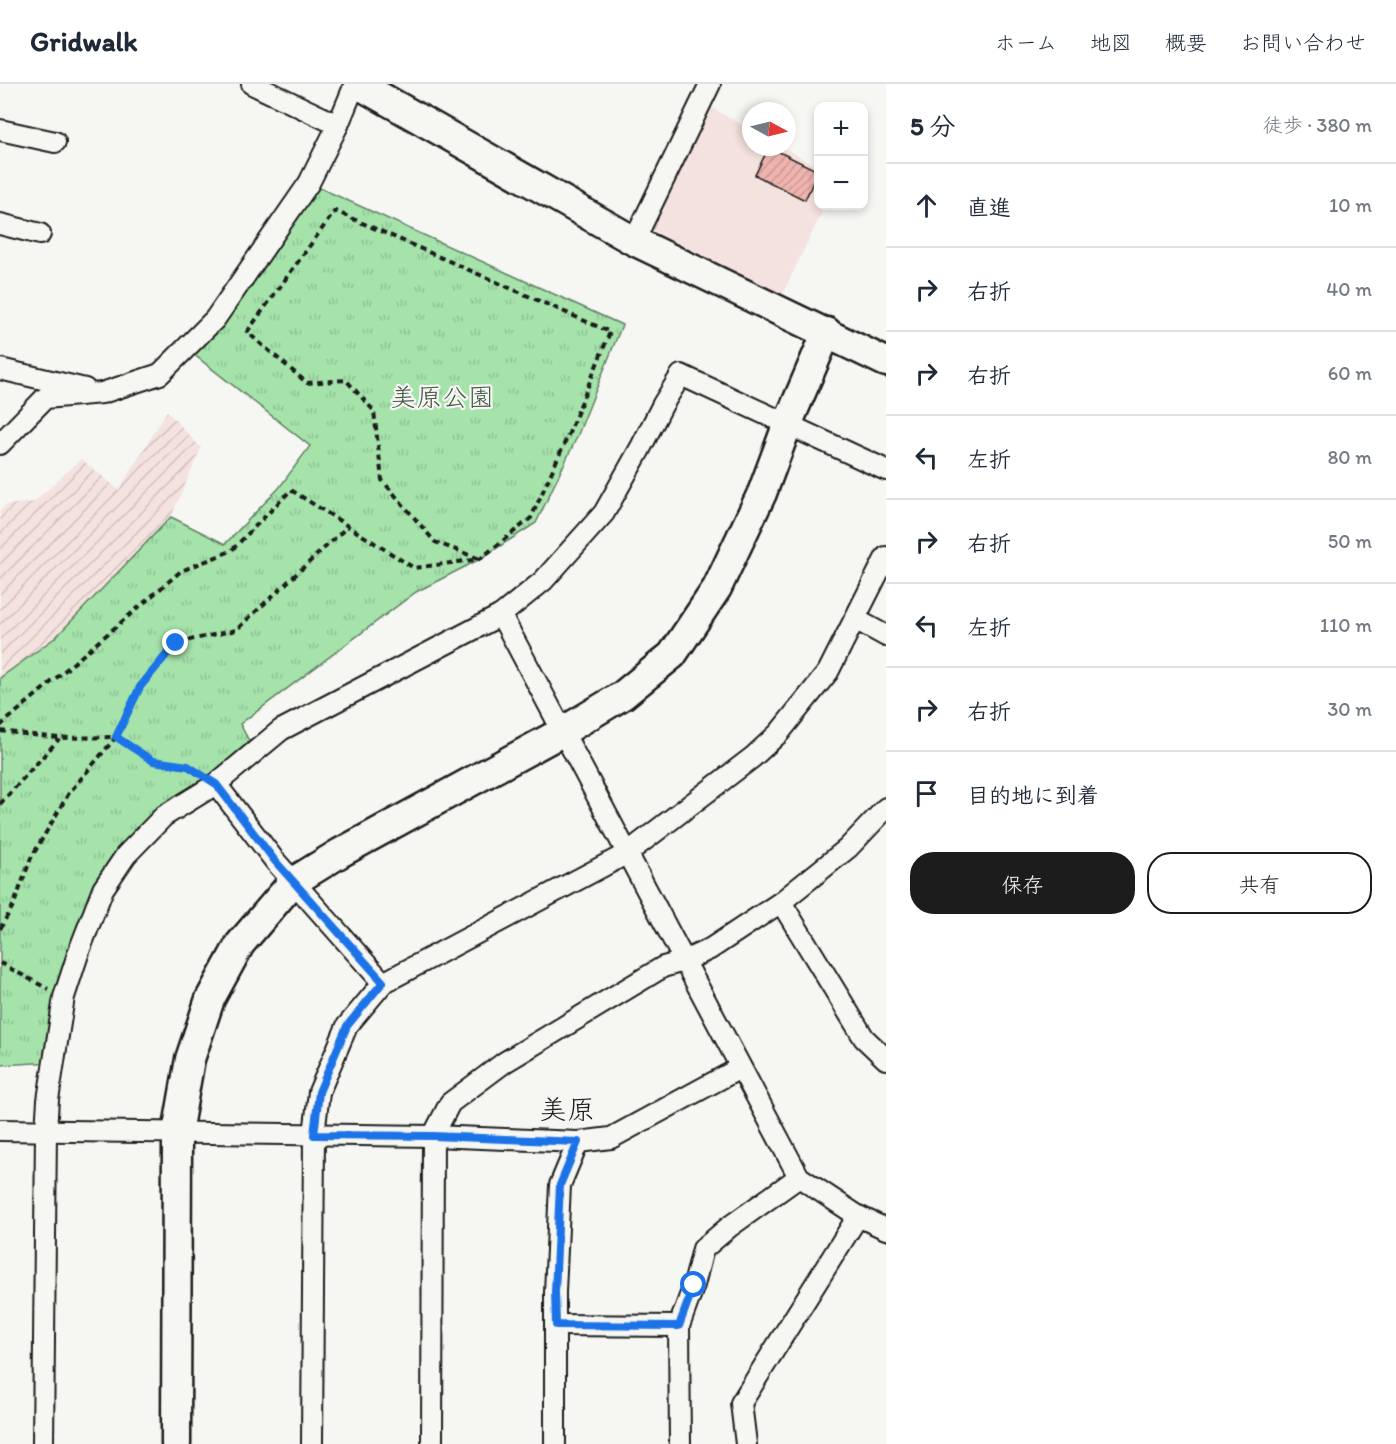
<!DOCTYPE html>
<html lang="ja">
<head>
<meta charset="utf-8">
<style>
	:root { --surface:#fff; --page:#f6f6f7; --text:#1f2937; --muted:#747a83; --line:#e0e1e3; --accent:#1c1c1c }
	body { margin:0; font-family:Itim,"Klee One",sans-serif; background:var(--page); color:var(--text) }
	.controls { position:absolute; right:18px; top:18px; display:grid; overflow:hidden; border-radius:12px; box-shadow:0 3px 9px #0003 }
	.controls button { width:54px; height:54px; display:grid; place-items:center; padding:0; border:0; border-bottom:2px solid var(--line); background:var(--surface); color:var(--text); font:30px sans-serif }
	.compass { position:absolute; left:742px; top:18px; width:54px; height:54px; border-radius:50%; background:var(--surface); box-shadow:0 3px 9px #0003; rotate:97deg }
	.stop { position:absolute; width:18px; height:18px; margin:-14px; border:4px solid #1a73e8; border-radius:50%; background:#fff }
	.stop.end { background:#1a73e8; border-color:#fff; box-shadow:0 2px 6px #0008 }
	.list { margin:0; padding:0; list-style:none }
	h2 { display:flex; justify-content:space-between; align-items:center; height:78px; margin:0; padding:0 24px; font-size:26px }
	h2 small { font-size:20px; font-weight:400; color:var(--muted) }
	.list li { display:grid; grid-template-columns:39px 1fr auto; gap:18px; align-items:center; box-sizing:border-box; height:84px; padding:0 24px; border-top:2px solid var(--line) }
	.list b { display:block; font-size:22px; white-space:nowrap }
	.list em { font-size:20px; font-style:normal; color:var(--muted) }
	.actions { display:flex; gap:12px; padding:18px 24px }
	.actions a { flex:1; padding:14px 0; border:2px solid var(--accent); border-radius:24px; text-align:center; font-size:21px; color:var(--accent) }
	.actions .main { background:var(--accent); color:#fff }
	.icon { flex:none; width:33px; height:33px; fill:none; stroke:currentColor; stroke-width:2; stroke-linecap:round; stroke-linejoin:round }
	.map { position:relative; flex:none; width:886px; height:1360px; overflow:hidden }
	header { display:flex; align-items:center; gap:36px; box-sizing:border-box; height:84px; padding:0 30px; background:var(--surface); border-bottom:2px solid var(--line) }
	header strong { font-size:28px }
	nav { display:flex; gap:33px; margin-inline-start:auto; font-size:21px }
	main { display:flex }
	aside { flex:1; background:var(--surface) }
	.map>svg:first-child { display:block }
	.built { fill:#f4e2de }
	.industrial { fill:url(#industrial-furrows) }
	.park { fill:url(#park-tufts); stroke:#608064; stroke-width:1.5 }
	.building { fill:url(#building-hatch); stroke:#1c1c1c; stroke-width:1.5 }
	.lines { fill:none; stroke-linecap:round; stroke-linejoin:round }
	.street-casing { stroke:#1c1c1c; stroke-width:24 }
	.secondary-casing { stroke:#1c1c1c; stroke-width:33 }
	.path { stroke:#1c1c1c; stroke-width:4; stroke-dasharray:6 4.5; stroke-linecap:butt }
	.street { stroke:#f6f6f2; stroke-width:20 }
	.secondary { stroke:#f6f6f2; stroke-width:28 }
	.route { stroke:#1a73e8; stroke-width:8 }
	.labels { text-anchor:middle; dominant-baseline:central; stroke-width:4.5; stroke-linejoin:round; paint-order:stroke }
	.park-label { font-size:26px; fill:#455847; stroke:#f6f6f2 }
	.quarter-label { font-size:28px; fill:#1c1c1c; stroke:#f6f6f2 }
</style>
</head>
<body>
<header>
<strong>Gridwalk</strong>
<nav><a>ホーム</a><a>地図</a><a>概要</a><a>お問い合わせ</a></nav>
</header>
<main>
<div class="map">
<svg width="886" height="1360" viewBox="0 0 886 1360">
	<defs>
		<pattern id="industrial-furrows" width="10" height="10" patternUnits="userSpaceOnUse" patternTransform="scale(1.5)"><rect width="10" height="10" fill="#f4e2de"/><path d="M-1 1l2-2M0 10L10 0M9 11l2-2" fill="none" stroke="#d1c1be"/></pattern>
		<pattern id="park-tufts" width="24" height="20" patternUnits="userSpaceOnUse" patternTransform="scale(1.5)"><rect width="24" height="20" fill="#a5e3ab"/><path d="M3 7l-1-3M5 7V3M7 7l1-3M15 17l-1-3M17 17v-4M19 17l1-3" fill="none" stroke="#8dc293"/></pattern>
		<pattern id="building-hatch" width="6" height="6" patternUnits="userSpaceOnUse" patternTransform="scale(1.5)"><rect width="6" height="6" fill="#efb4ae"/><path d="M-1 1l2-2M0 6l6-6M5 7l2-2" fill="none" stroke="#cc9a95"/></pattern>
	</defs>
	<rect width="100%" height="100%" fill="#f6f6f2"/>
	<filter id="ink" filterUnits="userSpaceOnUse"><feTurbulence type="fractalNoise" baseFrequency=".0167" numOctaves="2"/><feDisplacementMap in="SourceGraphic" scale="12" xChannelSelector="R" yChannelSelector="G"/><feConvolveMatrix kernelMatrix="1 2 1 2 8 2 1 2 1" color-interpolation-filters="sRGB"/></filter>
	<g filter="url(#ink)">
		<!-- built -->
		<polygon class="built" points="710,23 751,46 751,63 782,63 818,83 818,122 825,122 782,211 651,146"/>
		<!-- industrial -->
		<polygon class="industrial" points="167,327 201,364 171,433 56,553 0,594 0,427 6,421 34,418 81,375 119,406"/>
		<!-- park -->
		<polygon class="park" points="309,99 622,241 577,353 536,439 480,475 416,508 240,640 255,668 164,732 103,805 54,978 0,981 0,594 56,553 171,433 225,460 279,404 310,362 192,269"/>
		<!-- building -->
		<polygon class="building" points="769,63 818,87 805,116 755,91"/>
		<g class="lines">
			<defs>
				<g id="street">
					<polyline points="252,0 338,41"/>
					<polyline points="0,46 55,58"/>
					<polyline points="0,140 40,150"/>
					<polyline points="634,157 710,0"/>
					<polyline points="0,285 85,305"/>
					<polyline points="0,360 45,314 102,309 160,290 215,235 309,99 338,41 355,0"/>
					<polyline points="501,531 799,1093 858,1132 886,1145"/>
					<polyline points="855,535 886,552"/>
					<polyline points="216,700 275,777 383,899"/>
					<polyline points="781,818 864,954 886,975"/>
					<polyline points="0,1046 433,1052 578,1058 611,1054 740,984"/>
					<polyline points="556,1241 679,1242"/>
					<polyline points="43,1360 46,1047 48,1016 64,913 79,867 103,805 126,771 164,732 216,700 281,646 501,531 543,497 604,429 640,365 663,320 681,291 886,386"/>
					<polyline points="312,1360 314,1051 319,1008 347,942 383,899 626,770 753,673 779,649 828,588 886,473"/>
					<polyline points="432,1360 433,1052 450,1019 505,978 663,883 684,877 710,865 781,818 848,764 886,724"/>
					<polyline points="555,1360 555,1208 560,1101 578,1058"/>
					<polyline points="680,1360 679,1242 694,1201 703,1165 729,1143 799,1093"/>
					<polyline points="746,1360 741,1319 858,1132"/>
				</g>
				<g id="secondary">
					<polyline points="358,0 634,157 886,278"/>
					<polyline points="176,1360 177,1049 190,975 210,915 240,860 293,798 340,769 562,648 623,611 672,571 717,504 762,409 788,339 827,248"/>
				</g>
			</defs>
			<!-- street casing -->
			<use href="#street" class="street-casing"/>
			<!-- secondary casing -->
			<use href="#secondary" class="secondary-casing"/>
			<!-- path -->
			<g class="path">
				<polyline points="0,642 181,487 231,467 291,406 414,484 480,475 531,434 569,349 610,248 335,127 247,248 307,299 346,296 374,327 382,396 435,458 480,475"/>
				<polyline points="0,647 59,654 116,653 139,603 176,559 236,546 347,443"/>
				<polyline points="0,720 59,655"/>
				<polyline points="0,845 14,820 31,774 69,709 116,653 153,677 188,683 197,689"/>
				<polyline points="0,879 48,905"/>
			</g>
			<!-- street -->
			<use href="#street" class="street"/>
			<!-- secondary -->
			<use href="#secondary" class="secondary"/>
		</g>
	</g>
	<g class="lines" filter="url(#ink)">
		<!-- route -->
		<polyline class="route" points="176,559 140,603 116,653 153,677 188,682 216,700 275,777 383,898 347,942 319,1008 314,1051 433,1052 578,1058 560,1101 555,1208 556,1241 679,1242 694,1201"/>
	</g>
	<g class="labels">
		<!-- park labels -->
		<g class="park-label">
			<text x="442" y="313">美原公園</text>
		</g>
		<!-- quarter labels -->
		<g class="quarter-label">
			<text x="567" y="1025">美原</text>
		</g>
	</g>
</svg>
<div class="controls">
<button>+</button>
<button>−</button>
</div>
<svg class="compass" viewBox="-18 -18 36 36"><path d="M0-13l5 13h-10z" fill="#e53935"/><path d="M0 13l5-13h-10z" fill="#747a83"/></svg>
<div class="stop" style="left:694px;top:1201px"></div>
<div class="stop end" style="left:176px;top:559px"></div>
</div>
<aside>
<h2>5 分<small>徒歩 · 380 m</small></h2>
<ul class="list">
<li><svg class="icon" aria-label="ahead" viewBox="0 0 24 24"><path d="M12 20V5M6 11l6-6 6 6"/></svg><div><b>直進</b></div><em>10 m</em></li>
<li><svg class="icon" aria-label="right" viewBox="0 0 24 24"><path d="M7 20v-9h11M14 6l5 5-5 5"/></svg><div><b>右折</b></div><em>40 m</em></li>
<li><svg class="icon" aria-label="right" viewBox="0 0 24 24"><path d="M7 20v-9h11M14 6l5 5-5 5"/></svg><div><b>右折</b></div><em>60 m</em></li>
<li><svg class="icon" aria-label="left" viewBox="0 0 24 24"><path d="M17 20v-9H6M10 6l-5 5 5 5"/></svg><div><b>左折</b></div><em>80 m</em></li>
<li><svg class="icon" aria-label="right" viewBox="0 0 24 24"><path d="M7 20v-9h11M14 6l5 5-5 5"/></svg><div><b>右折</b></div><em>50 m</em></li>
<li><svg class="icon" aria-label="left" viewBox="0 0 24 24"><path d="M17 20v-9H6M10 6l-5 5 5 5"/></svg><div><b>左折</b></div><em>110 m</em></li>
<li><svg class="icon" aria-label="right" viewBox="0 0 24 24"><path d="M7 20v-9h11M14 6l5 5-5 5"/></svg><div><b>右折</b></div><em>30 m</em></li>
<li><svg class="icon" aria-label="arrive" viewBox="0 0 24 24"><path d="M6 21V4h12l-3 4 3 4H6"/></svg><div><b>目的地に到着</b></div></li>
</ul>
<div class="actions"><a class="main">保存</a><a>共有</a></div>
</aside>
</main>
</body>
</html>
